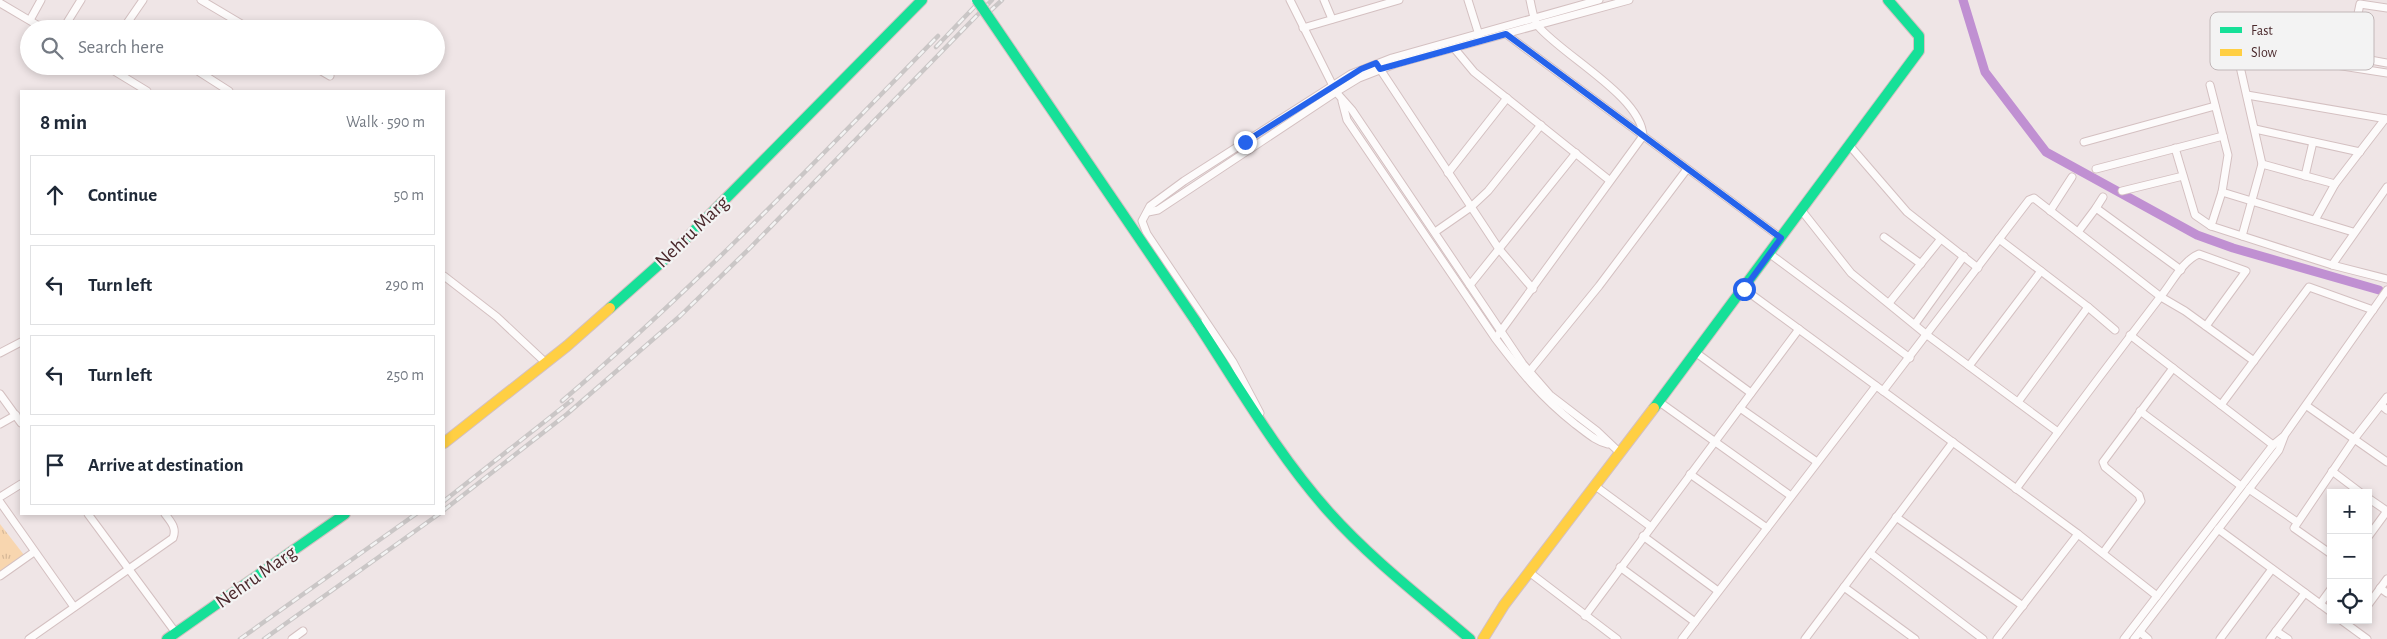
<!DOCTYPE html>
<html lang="en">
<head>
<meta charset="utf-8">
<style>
	:root { --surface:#fff; --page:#f2f2f3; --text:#1f2937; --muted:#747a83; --line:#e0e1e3 }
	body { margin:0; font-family:"Alegreya Sans",sans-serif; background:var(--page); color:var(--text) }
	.controls { position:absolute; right:15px; bottom:15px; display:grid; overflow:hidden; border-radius:0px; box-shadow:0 2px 8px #0003 }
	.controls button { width:45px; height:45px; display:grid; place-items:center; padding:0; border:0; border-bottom:1px solid var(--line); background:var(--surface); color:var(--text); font:25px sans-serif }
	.stop { position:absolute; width:15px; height:15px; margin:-11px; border:4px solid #2563eb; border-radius:50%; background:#fff }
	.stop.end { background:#2563eb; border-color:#fff; box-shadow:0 1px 5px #0008 }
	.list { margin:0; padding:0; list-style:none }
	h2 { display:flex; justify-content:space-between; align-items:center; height:65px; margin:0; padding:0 20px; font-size:21px }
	h2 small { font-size:16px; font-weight:400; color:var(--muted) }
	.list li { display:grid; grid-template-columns:32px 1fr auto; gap:15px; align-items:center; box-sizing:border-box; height:80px; margin:0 10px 10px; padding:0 10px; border:1px solid var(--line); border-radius:0px }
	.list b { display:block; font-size:19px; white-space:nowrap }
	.list em { font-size:16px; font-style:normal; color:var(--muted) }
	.icon { flex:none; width:28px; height:28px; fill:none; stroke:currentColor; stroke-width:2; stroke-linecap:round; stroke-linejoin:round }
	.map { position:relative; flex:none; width:2387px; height:639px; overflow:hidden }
	.search { position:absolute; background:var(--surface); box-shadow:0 2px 8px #0003; left:20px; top:20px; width:425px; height:55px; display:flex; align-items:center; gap:12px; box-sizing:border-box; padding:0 18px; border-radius:28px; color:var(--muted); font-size:19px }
	.panel { position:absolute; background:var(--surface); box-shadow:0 2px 8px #0003; left:20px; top:90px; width:425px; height:425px; border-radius:0px }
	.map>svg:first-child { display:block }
	.park { fill:url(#park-tufts) }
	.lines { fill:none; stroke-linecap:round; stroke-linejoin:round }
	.canal { stroke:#c090d2; stroke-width:9 }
	.street-casing { stroke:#d4c0c1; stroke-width:9 }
	.fast-casing { stroke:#d4c0c1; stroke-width:12 }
	.slow-casing { stroke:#d4c0c1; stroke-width:12 }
	.street { stroke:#fdfbfb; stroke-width:7 }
	.fast { stroke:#16e098; stroke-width:10 }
	.slow { stroke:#ffcf43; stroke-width:10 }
	.rail-casing { stroke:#cac6c6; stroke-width:4.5 }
	.rail { stroke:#f3f3f3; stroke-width:2.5; stroke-dasharray:8; stroke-linecap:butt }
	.fast-bridge-casing { stroke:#d4c0c1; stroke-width:12; stroke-linecap:butt }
	.fast-bridge { stroke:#16e098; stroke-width:10 }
	.route { stroke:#2563eb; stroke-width:6 }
	.labels { text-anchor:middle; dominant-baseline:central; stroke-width:4.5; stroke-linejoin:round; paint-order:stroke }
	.street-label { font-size:20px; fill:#4b2a2d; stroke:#f3f3f3 }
	.key { fill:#f3f3f3; stroke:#c1b7b8; stroke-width:1 }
	.key-label { font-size:14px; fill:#4b2a2d }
</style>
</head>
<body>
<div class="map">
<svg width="2387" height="639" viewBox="0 0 2387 639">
	<defs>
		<pattern id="park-tufts" width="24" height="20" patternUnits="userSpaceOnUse" patternTransform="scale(1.25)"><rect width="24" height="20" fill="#f8d6af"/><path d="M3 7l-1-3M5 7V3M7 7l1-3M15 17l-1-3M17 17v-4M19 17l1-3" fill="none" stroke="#d6b897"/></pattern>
	</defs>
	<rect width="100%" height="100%" fill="#efe5e6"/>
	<!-- park -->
	<polygon class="park" points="0,524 24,555 0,572"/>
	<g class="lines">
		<!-- canal -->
		<polyline class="canal" points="1963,0 1985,72 2046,152 2197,235 2233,248 2379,290"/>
		<defs>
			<g id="street">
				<polyline points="201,0 250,29"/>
				<polyline points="1290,0 1336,92 1352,110 1523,364 1550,395 1597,431 1619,452"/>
				<polyline points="1324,0 1332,19"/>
				<polyline points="1468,0 1479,35"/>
				<polyline points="0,3 44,29"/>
				<polyline points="2387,8 2360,4 2350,52 2354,57 2387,63"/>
				<polyline points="30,20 41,0"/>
				<polyline points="1303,28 1399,0"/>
				<polyline points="63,29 81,0"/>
				<polyline points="123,29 143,0"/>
				<polyline points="1506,34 1781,238"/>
				<polyline points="1454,48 1474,72 1609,180"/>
				<polyline points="106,66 147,91"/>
				<polyline points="190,66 229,91"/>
				<polyline points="313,66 330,76"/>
				<polyline points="1378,66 1499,249 1533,289"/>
				<polyline points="2210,85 2228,155 2222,192 2211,226 2332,265 2387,279"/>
				<polyline points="2247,95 2387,119"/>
				<path d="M 1342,101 L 1347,120 L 1495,338 C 1521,372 1541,397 1575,424 C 1586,432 1595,441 1608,444"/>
				<polyline points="2255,129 2360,152"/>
				<polyline points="2084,142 2215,106"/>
				<polyline points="1850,146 1907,212 1978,268"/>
				<polyline points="2175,148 2195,215 2211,226"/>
				<polyline points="2262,164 2335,184"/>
				<polyline points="2096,169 2223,136"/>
				<polyline points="1448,173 1507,98"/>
				<polyline points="2305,176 2313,142"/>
				<polyline points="2122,191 2183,176"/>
				<polyline points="2222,192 2353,232"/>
				<polyline points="2096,208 2103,197"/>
				<polyline points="1802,211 1851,273 1927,335 2058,432"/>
				<polyline points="2050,211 2072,177"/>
				<polyline points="1148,212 1158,210 1336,92 1359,78 1395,64 1629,0"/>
				<polyline points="2315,220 2335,184 2385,119"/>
				<polyline points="1435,232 1471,207 1488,191 1541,125"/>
				<polyline points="2078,232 2096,208 2181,270"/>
				<polyline points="2242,236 2262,164 2239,62 2241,54 2246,51 2387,73"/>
				<polyline points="1884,237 1921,264"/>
				<polyline points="1999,239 2088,307 2018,402"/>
				<polyline points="1770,254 1910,358"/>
				<polyline points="2332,265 2387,187"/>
				<polyline points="444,276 497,317 546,363"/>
				<polyline points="1470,285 1576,153"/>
				<polyline points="1744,289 2078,534 2157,596"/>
				<polyline points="1889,303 1940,240"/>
				<polyline points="2088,307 2115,330"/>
				<polyline points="1915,324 1964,256"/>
				<path d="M 1498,335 L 1643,136 C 1642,97 1562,55 1538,26 C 1533,19 1532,8 1530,0"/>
				<polyline points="2130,335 2273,445"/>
				<polyline points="1695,352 1751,393"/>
				<polyline points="0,353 21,342"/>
				<polyline points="1969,366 2041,271"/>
				<polyline points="1529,372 1599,286 1687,169"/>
				<polyline points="1883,391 2029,200 2034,198 2161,297 2185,311 2254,361"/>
				<polyline points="0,394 21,423"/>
				<polyline points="1658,401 1791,496"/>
				<polyline points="2221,405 2309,287 2373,310"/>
				<polyline points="2381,405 2387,410"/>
				<polyline points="2307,406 2387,462"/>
				<polyline points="1740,408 1817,462"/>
				<polyline points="2140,411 2241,486"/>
				<polyline points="1260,413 1233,362 1147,234 1142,221 1150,206 1184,181 1351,74 1392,58 1599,0"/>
				<polyline points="0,424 16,415"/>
				<polyline points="2332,471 2361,493"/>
				<polyline points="1690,474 1767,528"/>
				<polyline points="1594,485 1651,527"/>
				<path d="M 2016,489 C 2064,424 2112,360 2161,296 C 2171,284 2183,260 2199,254 L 2246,271 L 2206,326"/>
				<polyline points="2249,489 2297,522"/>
				<polyline points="0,497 21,484"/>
				<polyline points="2368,498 2387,511"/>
				<polyline points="0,502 74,607"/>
				<polyline points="88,514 176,633"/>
				<polyline points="1896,517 2023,606"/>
				<polyline points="2218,529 2331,612"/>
				<polyline points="1643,536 1718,591"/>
				<polyline points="2368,537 2387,511"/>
				<polyline points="1870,553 1983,639"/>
				<polyline points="2103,553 2141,501 2139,495 2105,467 2103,462 2173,368"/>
				<polyline points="2331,554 2294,528 2355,438 2387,397"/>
				<polyline points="1620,567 1695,622"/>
				<polyline points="1529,572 1617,639"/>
				<polyline points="0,576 34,552"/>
				<polyline points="1844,587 1915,639"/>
				<polyline points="2380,588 2387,593"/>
				<polyline points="2320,604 2331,589"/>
				<polyline points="2368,605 2387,579"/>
				<polyline points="1585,616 1799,329"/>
				<polyline points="2341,620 2367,639"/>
				<polyline points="2276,631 2288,639"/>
				<polyline points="2140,632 2148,639"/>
				<path d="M 29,639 L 173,538 C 177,528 171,522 165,514"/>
				<polyline points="292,639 303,631"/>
				<polyline points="1682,639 1876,386"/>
				<polyline points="1805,639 1953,442"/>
				<polyline points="1997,639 2078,534"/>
				<polyline points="2124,639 2273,445 2284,436 2387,290"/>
				<polyline points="2134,639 2279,450 2284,437"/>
				<polyline points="2220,639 2272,569"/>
				<polyline points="2270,639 2305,593"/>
			</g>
			<g id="fast">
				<polyline points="610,308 672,253 922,0"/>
				<path d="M 1197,323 C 1239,387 1278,455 1329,512 C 1371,559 1422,598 1470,639"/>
				<polyline points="1654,408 1919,51 1919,36 1888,0"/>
				<polyline points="167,639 345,514"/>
			</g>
			<g id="slow">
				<polyline points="444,443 567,346 610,308"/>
				<polyline points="1483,639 1504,605 1654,408"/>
			</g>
		</defs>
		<!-- street casing -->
		<use href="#street" class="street-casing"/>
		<!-- fast casing -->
		<use href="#fast" class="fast-casing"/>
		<!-- slow casing -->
		<use href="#slow" class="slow-casing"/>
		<!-- street -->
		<use href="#street" class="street"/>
		<!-- fast -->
		<use href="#fast" class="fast"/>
		<!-- slow -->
		<use href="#slow" class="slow"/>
		<defs>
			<g id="rail">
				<polyline points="989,12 1002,0"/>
				<polyline points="936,47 981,0"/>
				<path d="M 562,401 C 697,286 815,162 938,36"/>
				<polyline points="444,501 572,400"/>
				<polyline points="444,510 567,414 680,316 750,248 992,0"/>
				<polyline points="240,639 416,514"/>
				<polyline points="264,639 439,514"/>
			</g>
		</defs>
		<!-- rail casing -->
		<use href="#rail" class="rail-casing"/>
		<!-- rail -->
		<use href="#rail" class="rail"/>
		<defs>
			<polyline id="fast-bridge" points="977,0 1197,323"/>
		</defs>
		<!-- fast-bridge casing -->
		<use href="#fast-bridge" class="fast-bridge-casing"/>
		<!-- fast-bridge -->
		<use href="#fast-bridge" class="fast-bridge"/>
	</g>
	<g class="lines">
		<!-- route -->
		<polyline class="route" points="1245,142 1361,69 1376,63 1380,69 1506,34 1781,238 1744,289"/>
	</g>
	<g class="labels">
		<!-- street labels -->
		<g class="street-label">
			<text transform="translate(692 232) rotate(-44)">Nehru Marg</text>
			<text transform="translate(256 577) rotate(-35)">Nehru Marg</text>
		</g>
	</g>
	<!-- legend -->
	<rect x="2210" y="12" width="164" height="58" rx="8" class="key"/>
	<rect x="2220" y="27" width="22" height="6" fill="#16e098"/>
	<rect x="2220" y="49" width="22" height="7" fill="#ffcf43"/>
	<g class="key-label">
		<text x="2251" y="35">Fast</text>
		<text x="2251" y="57">Slow</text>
	</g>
</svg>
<div class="controls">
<button>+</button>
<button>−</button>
<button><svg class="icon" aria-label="locate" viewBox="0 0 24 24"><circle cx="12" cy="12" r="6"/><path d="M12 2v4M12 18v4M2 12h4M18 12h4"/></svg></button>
</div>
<div class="stop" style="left:1744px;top:289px"></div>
<div class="stop end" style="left:1245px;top:142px"></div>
<div class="search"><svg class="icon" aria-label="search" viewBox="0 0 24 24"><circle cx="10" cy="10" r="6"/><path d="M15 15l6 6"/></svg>Search here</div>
<section class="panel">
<h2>8 min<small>Walk · 590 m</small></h2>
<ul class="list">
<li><svg class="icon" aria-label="ahead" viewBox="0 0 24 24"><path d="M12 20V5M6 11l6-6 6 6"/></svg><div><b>Continue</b></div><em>50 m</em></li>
<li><svg class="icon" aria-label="left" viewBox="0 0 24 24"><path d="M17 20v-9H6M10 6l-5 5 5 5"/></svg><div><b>Turn left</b></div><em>290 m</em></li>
<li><svg class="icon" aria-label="left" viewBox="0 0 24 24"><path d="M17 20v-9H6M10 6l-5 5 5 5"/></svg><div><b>Turn left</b></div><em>250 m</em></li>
<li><svg class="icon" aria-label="arrive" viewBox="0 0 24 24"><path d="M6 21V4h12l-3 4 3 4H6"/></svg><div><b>Arrive at destination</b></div></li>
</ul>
</section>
</div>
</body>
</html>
